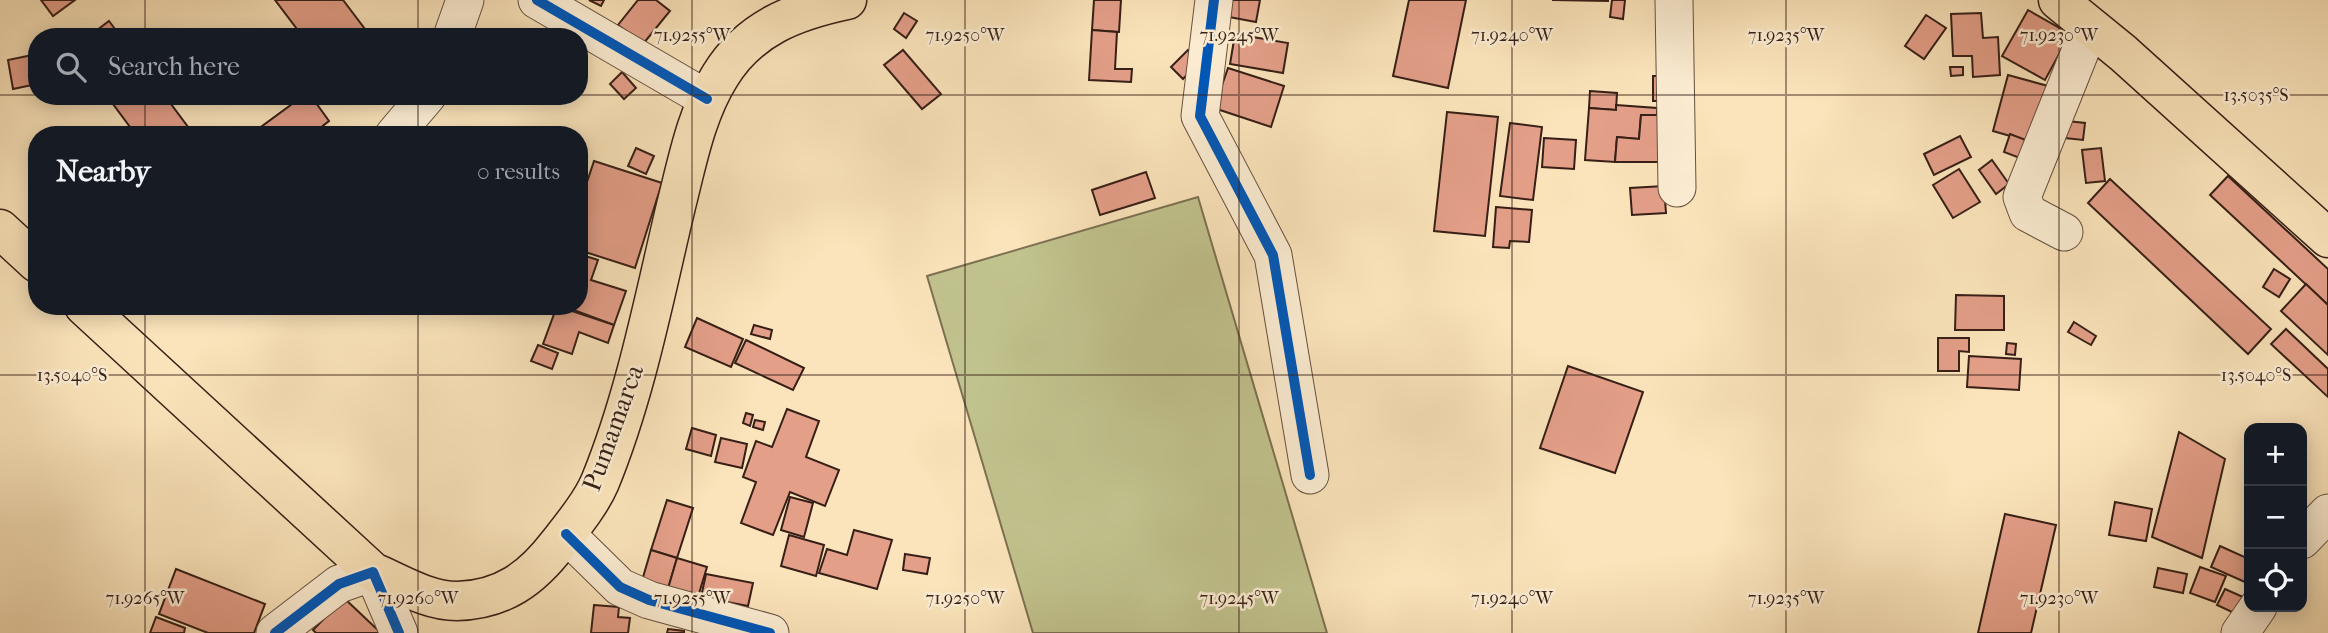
<!DOCTYPE html>
<html lang="en">
<head>
<meta charset="utf-8">
<style>
	:root { --surface:#171b24; --page:#20242c; --text:#f1f3f6; --muted:#9ea1a6; --line:#363941 }
	body { margin:0; font-family:"IM FELL French Canon",serif; background:var(--page); color:var(--text) }
	.controls { position:absolute; right:21px; bottom:21px; display:grid; overflow:hidden; border-radius:14px; box-shadow:0 4px 18px #0003 }
	.controls button { width:63px; height:63px; display:grid; place-items:center; padding:0; border:0; border-bottom:2px solid var(--line); background:var(--surface); color:var(--text); font:35px sans-serif }
	.list { margin:0; padding:0; list-style:none }
	h2 { display:flex; justify-content:space-between; align-items:center; height:91px; margin:0; padding:0 28px; font-size:30px }
	h2 small { font-size:23px; font-weight:400; color:var(--muted) }
	.icon { flex:none; width:38px; height:38px; fill:none; stroke:currentColor; stroke-width:2; stroke-linecap:round; stroke-linejoin:round }
	.map { position:relative; flex:none; width:2328px; height:633px; overflow:hidden }
	.search { position:absolute; background:var(--surface); box-shadow:0 4px 18px #0003; left:28px; top:28px; width:560px; height:77px; display:flex; align-items:center; gap:18px; box-sizing:border-box; padding:0 24px; border-radius:28px; color:var(--muted); font-size:26px }
	.panel { position:absolute; background:var(--surface); box-shadow:0 4px 18px #0003; left:28px; top:126px; width:560px; height:189px; border-radius:28px }
	.map>svg:first-child { display:block }
	.green { fill:#c1c38e; stroke:#7c7152; stroke-width:2 }
	.building { fill:#e49f89; stroke:#361f16; stroke-width:2 }
	.lines { fill:none; stroke-linecap:round; stroke-linejoin:round }
	.minor-casing { stroke:#67503f; stroke-width:39 }
	.major-casing { stroke:#361f16; stroke-width:41 }
	.minor { stroke:#fcedd3; stroke-width:37 }
	.major { stroke:#fbe4bb; stroke-width:38 }
	.cycleway-casing { stroke:#fcedd3; stroke-width:15 }
	.cycleway { stroke:#0057b8; stroke-width:10 }
	.ticks { fill:none; stroke:#361f16; stroke-width:2; stroke-opacity:0.45 }
	.labels { text-anchor:middle; dominant-baseline:central; stroke-width:5; stroke-linejoin:round; paint-order:stroke }
	.street-label { font-size:26px; fill:#361f16; stroke:#fcedd3 }
	.ticks-label { font-size:18px; text-anchor:middle; fill:#361f16; stroke:#fcedd3; stroke-width:5; stroke-linejoin:round; paint-order:stroke }
</style>
</head>
<body>
<div class="map">
<svg width="2328" height="633" viewBox="0 0 2328 633">
	<rect width="100%" height="100%" fill="#fbe4bb"/>
	<filter id="stains"><feTurbulence type="fractalNoise" baseFrequency=".00286" numOctaves="4"/><feColorMatrix values="0 0 0 0 .2 0 0 0 0 .09 0 0 0 0 .02 0 0 0 .5 -.17"/></filter>
	<radialGradient id="worn" r=".72"><stop offset=".6" stop-color="#630" stop-opacity="0"/><stop offset="1" stop-color="#630" stop-opacity=".3"/></radialGradient>
	<!-- green -->
	<polygon class="green" points="1198,197 1327,633 1033,633 927,276"/>
	<!-- building -->
	<g class="building">
		<polygon points="41,0 75,0 53,16"/>
		<polygon points="275,0 343,0 371,37 303,37"/>
		<polygon points="589,0 604,0 601,6"/>
		<polygon points="638,0 656,0 670,11 643,44 618,25"/>
		<polygon points="1094,0 1121,0 1119,32 1092,30"/>
		<polygon points="1232,0 1260,0 1256,22 1229,17"/>
		<polygon points="1409,0 1466,0 1448,88 1393,76"/>
		<polygon points="1552,0 1608,0 1608,1"/>
		<polygon points="1612,0 1625,0 1623,19 1610,17"/>
		<polygon points="2028,10 2070,34 2045,80 2002,56"/>
		<polygon points="904,13 917,21 906,38 894,29"/>
		<polygon points="1981,13 1983,38 1998,37 2000,75 1973,77 1972,56 1953,56 1951,14"/>
		<polygon points="1926,15 1946,28 1924,59 1905,46"/>
		<polygon points="109,21 121,37 88,37"/>
		<polygon points="1092,30 1117,32 1115,69 1132,69 1131,82 1089,80"/>
		<polygon points="1235,34 1288,43 1283,73 1230,64"/>
		<polygon points="903,50 941,94 922,109 884,65"/>
		<polygon points="1188,50 1200,61 1183,79 1171,67"/>
		<polygon points="37,54 37,84 13,89 8,60"/>
		<polygon points="1950,67 1963,67 1963,75 1951,76"/>
		<polygon points="1228,68 1284,86 1271,127 1214,108"/>
		<polygon points="622,72 636,88 624,99 610,84"/>
		<polygon points="2008,75 2048,86 2031,142 1993,131"/>
		<rect x="1653" y="76" width="11" height="25"/>
		<polygon points="1590,91 1617,93 1616,110 1589,108"/>
		<polygon points="107,96 165,96 194,135 136,135"/>
		<polygon points="303,96 311,96 329,121 311,135 250,135"/>
		<polygon points="1616,105 1657,108 1657,116 1641,115 1639,139 1617,137 1615,162 1585,160 1589,108 1616,110"/>
		<polygon points="1447,112 1498,117 1485,236 1434,231"/>
		<polygon points="1641,115 1666,115 1666,162 1615,162 1617,137 1639,139"/>
		<polygon points="2067,121 2085,123 2083,140 2065,138"/>
		<polygon points="1510,123 1542,127 1533,200 1500,196"/>
		<polygon points="2010,134 2031,142 2025,160 2004,152"/>
		<polygon points="1960,136 1971,157 1934,175 1924,154"/>
		<polygon points="1544,138 1576,140 1574,169 1542,167"/>
		<polygon points="636,148 654,156 646,174 628,166"/>
		<polygon points="2101,148 2105,181 2086,183 2082,150"/>
		<polygon points="1992,160 2009,184 1996,194 1979,170"/>
		<polygon points="594,161 662,183 635,268 579,250 579,206"/>
		<polygon points="1959,169 1980,202 1953,218 1933,185"/>
		<polygon points="1146,172 1155,198 1100,215 1092,190"/>
		<polygon points="2228,176 2328,269 2328,305 2210,195"/>
		<polygon points="2110,179 2271,329 2248,354 2088,203"/>
		<polygon points="1664,186 1666,213 1632,215 1630,188"/>
		<polygon points="1496,207 1532,210 1529,242 1510,241 1509,248 1493,247"/>
		<polygon points="579,254 598,260 591,280 626,291 614,325 563,306 579,306"/>
		<polygon points="2274,269 2290,279 2279,297 2263,287"/>
		<polygon points="2306,284 2328,305 2328,355 2281,311"/>
		<polygon points="1956,295 2004,296 2004,330 1955,330"/>
		<polygon points="557,306 614,325 608,343 579,332 572,354 543,344"/>
		<polygon points="697,318 743,339 731,367 685,347"/>
		<polygon points="2074,322 2096,336 2091,345 2068,332"/>
		<polygon points="754,325 772,330 770,339 751,334"/>
		<polygon points="2286,329 2328,369 2328,397 2271,344"/>
		<polygon points="1938,338 1969,338 1969,352 1959,351 1959,371 1938,371"/>
		<polygon points="746,340 804,368 793,390 735,363"/>
		<polygon points="2007,343 2016,344 2015,355 2006,354"/>
		<polygon points="538,345 558,353 552,369 531,361"/>
		<polygon points="1969,356 2021,359 2019,390 1967,387"/>
		<polygon points="1568,366 1643,392 1615,473 1540,448"/>
		<polygon points="787,409 819,421 806,457 839,470 825,506 790,492 773,535 741,523 756,482 743,477 756,441 772,447"/>
		<polygon points="746,413 753,415 750,426 743,423"/>
		<polygon points="755,420 765,422 763,430 753,427"/>
		<polygon points="692,428 716,435 711,456 686,449"/>
		<polygon points="2179,432 2225,459 2202,558 2152,537"/>
		<polygon points="721,438 747,444 742,468 715,462"/>
		<polygon points="790,497 813,503 804,537 781,530"/>
		<polygon points="667,500 693,508 677,558 651,550"/>
		<polygon points="2115,502 2152,509 2146,541 2109,535"/>
		<polygon points="2005,514 2056,525 2031,633 1978,633"/>
		<polygon points="854,530 892,540 877,589 819,573 827,549 847,555"/>
		<polygon points="789,535 824,545 816,576 781,566"/>
		<polygon points="2220,546 2249,559 2245,582 2211,567"/>
		<polygon points="651,550 677,558 667,592 641,584"/>
		<polygon points="905,554 930,558 927,574 903,570"/>
		<polygon points="677,558 707,567 697,600 667,592"/>
		<polygon points="2200,567 2226,576 2215,602 2190,593"/>
		<polygon points="2158,568 2187,574 2183,593 2154,587"/>
		<polygon points="176,569 265,604 254,633 208,633 159,614"/>
		<polygon points="706,574 753,583 748,606 701,597"/>
		<polygon points="2225,589 2243,597 2234,613 2217,605"/>
		<polygon points="344,598 381,633 316,633 313,630"/>
		<polygon points="594,605 619,607 618,617 630,618 628,633 591,633"/>
		<polygon points="156,617 185,628 184,633 150,633"/>
		<polygon points="668,629 684,631 684,633 667,633"/>
	</g>
	<g class="lines">
		<defs>
			<g id="minor">
				<polyline points="537,0 707,99"/>
				<polyline points="1214,0 1200,116 1273,255 1310,475"/>
				<polyline points="1674,0 1677,188"/>
				<polyline points="452,37 465,0"/>
				<polyline points="394,135 427,96"/>
				<polyline points="2064,232 2028,213 2022,197 2090,27"/>
				<polyline points="566,534 620,587 649,600 770,633"/>
				<polyline points="2302,540 2328,513"/>
				<polyline points="275,633 339,584 373,572 399,633"/>
				<polyline points="2240,633 2258,607"/>
			</g>
			<g id="major">
				<polyline points="2058,0 2123,53 2328,238"/>
				<polyline points="0,229 37,263"/>
				<path d="M 84,306 L 373,572 C 399,583 427,601 457,601 C 503,600 532,578 558,544 C 573,525 591,503 600,482 C 636,394 654,298 676,206 C 687,163 696,114 720,76 C 749,28 795,11 847,0"/>
			</g>
		</defs>
		<!-- minor casing -->
		<use href="#minor" class="minor-casing"/>
		<!-- major casing -->
		<use href="#major" class="major-casing"/>
		<!-- minor -->
		<use href="#minor" class="minor"/>
		<!-- major -->
		<use href="#major" class="major"/>
		<defs>
			<g id="cycleway">
				<polyline points="537,0 707,99"/>
				<polyline points="1214,0 1200,116 1273,255 1310,475"/>
				<polyline points="566,534 620,587 649,600 770,633"/>
				<polyline points="275,633 339,584 373,572 399,633"/>
			</g>
		</defs>
		<!-- cycleway casing -->
		<use href="#cycleway" class="cycleway-casing"/>
		<!-- cycleway -->
		<use href="#cycleway" class="cycleway"/>
	</g>
	<!-- ticks -->
	<path class="ticks" d="M 145,0 L 145,37M 418,0 L 418,37M 692,0 L 692,633M 965,0 L 965,633M 1239,0 L 1239,633M 1512,0 L 1512,633M 1786,0 L 1786,633M 2059,0 L 2059,633M 0,95 L 37,95M 579,95 L 2328,95M 145,96 L 145,135M 418,96 L 418,135M 145,306 L 145,633M 418,306 L 418,633M 0,375 L 2328,375"/>
	<g class="labels">
		<!-- street labels -->
		<g class="street-label">
			<text transform="translate(613 428) rotate(-70)">Pumamarca</text>
		</g>
	</g>
	<g class="ticks-label">
		<text x="692" y="41">71.9255°W</text>
		<text x="965" y="41">71.9250°W</text>
		<text x="1239" y="41">71.9245°W</text>
		<text x="1512" y="41">71.9240°W</text>
		<text x="1786" y="41">71.9235°W</text>
		<text x="2059" y="41">71.9230°W</text>
		<text x="2256" y="101">13.5035°S</text>
		<text x="72" y="381">13.5040°S</text>
		<text x="2256" y="381">13.5040°S</text>
		<text x="145" y="604">71.9265°W</text>
		<text x="418" y="604">71.9260°W</text>
		<text x="692" y="604">71.9255°W</text>
		<text x="965" y="604">71.9250°W</text>
		<text x="1239" y="604">71.9245°W</text>
		<text x="1512" y="604">71.9240°W</text>
		<text x="1786" y="604">71.9235°W</text>
		<text x="2059" y="604">71.9230°W</text>
	</g>
	<rect width="100%" height="100%" filter="url(#stains)"/>
	<rect width="100%" height="100%" fill="url(#worn)"/>
</svg>
<div class="controls">
<button>+</button>
<button>−</button>
<button><svg class="icon" aria-label="locate" viewBox="0 0 24 24"><circle cx="12" cy="12" r="6"/><path d="M12 2v4M12 18v4M2 12h4M18 12h4"/></svg></button>
</div>
<div class="search"><svg class="icon" aria-label="search" viewBox="0 0 24 24"><circle cx="10" cy="10" r="6"/><path d="M15 15l6 6"/></svg>Search here</div>
<section class="panel">
<h2>Nearby<small>0 results</small></h2>
<ul class="list">
</ul>
</section>
</div>
</body>
</html>
